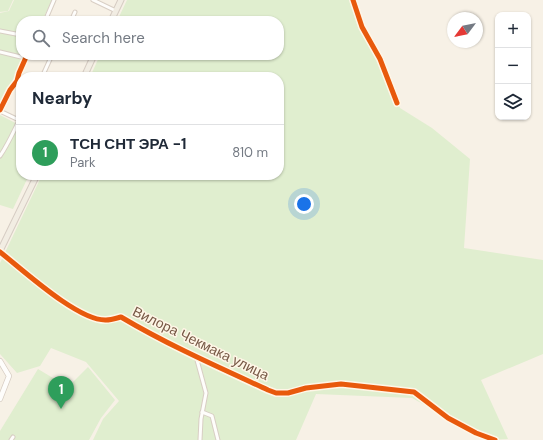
<!DOCTYPE html>
<html lang="en">
<head>
<meta charset="utf-8">
<style>
	:root { --surface:#fff; --page:#f6f6f7; --text:#1f2937; --muted:#747a83; --line:#e0e1e3; --accent:#2563eb }
	body { margin:0; font-family:"DM Sans",sans-serif; background:var(--page); color:var(--text) }
	.controls { position:absolute; right:12px; top:12px; display:grid; overflow:hidden; border-radius:8px; box-shadow:0 1px 3px #0004 }
	.controls button { width:36px; height:36px; display:grid; place-items:center; padding:0; border:0; border-bottom:1px solid var(--line); background:var(--surface); color:var(--text); font:20px sans-serif }
	.compass { position:absolute; left:447px; top:12px; width:36px; height:36px; border-radius:50%; background:var(--surface); box-shadow:0 1px 3px #0004; rotate:238deg }
	.you { position:absolute; left:304px; top:204px; width:14px; height:14px; margin:-10px; border:3px solid #fff; border-radius:50%; background:#1a73e8; box-shadow:0 0 0 6px #1a73e833 }
	.badge { display:grid; place-items:center; width:26px; height:26px; border-radius:50%; background:var(--accent); color:#fff; font-size:13px; font-weight:700 }
	.pin { position:absolute; translate:-50% -33px; filter:drop-shadow(0 1px 2px #0008) }
	.pin::after { content:''; position:absolute; top:21px; width:14px; height:12px; background:inherit; clip-path:polygon(0 0,100% 0,50% 100%) }
	.list { margin:0; padding:0; list-style:none }
	h2 { display:flex; justify-content:space-between; align-items:center; height:52px; margin:0; padding:0 16px; font-size:17px }
	h2 small { font-size:13px; font-weight:400; color:var(--muted) }
	.list li { display:grid; grid-template-columns:26px 1fr auto; gap:12px; align-items:center; box-sizing:border-box; height:56px; padding:0 16px; border-top:1px solid var(--line) }
	.list b { display:block; font-size:15px; white-space:nowrap }
	.list p { margin:0; font-size:13px; white-space:nowrap; color:var(--muted) }
	.list em { font-size:13px; font-style:normal; color:var(--muted) }
	.icon { flex:none; width:22px; height:22px; fill:none; stroke:currentColor; stroke-width:2; stroke-linecap:round; stroke-linejoin:round }
	.map { position:relative; flex:none; width:543px; height:440px; overflow:hidden }
	.search { position:absolute; background:var(--surface); box-shadow:0 1px 3px #0004; left:16px; top:16px; width:268px; height:44px; display:flex; align-items:center; gap:10px; box-sizing:border-box; padding:0 14px; border-radius:16px; color:var(--muted); font-size:15px }
	.panel { position:absolute; background:var(--surface); box-shadow:0 1px 3px #0004; left:16px; top:72px; width:268px; height:108px; border-radius:16px }
	.map>svg:first-child { display:block }
	.green { fill:#e0eecf }
	.lines { fill:none; stroke-linecap:round; stroke-linejoin:round }
	.street-casing { stroke:#d8cec4; stroke-width:5 }
	.secondary-casing { stroke:#d7cdc3; stroke-width:6 }
	.primary-casing { stroke:#d6ccc3; stroke-width:7 }
	.street { stroke:#fefdfb; stroke-width:3 }
	.secondary { stroke:#fefdfb; stroke-width:4.5 }
	.primary { stroke:#f2ede3; stroke-width:5 }
	.cycleway-casing { stroke:#fff6e7; stroke-width:8 }
	.cycleway { stroke:#e8590c; stroke-width:5 }
	.labels { text-anchor:middle; dominant-baseline:central; stroke-width:3; stroke-linejoin:round; paint-order:stroke }
	.street-label { font-size:14px; fill:#765845; stroke:#fff6e7 }
</style>
</head>
<body>
<div class="map">
<svg width="543" height="440" viewBox="0 0 543 440">
	<rect width="100%" height="100%" fill="#f7f1e6"/>
	<!-- green -->
	<g class="green">
		<polygon points="0,0 13,0 8,11 0,12"/>
		<polygon points="14,0 52,0 42,21 21,21 21,55 26,55 0,107 0,13 9,11"/>
		<polygon points="127,0 351,0 355,16 380,61 400,108 432,128 470,159 464,248 543,260 543,354 481,380 508,439 488,440 482,433 476,433 412,398 316,394 296,440 93,440 103,419 119,401 86,362 51,348 40,366 17,373 0,354 0,263 42,175 279,175 279,77 90,77 100,55 279,55 279,21 117,21"/>
		<polygon points="0,115 21,126 21,175 29,175 13,209 0,205"/>
		<polygon points="88,367 115,400 101,418 89,440 0,440 0,431 38,369 68,387"/>
	</g>
	<g class="lines">
		<defs>
			<g id="street">
				<polyline points="93,0 116,11"/>
				<polyline points="353,0 362,27 380,59 397,103"/>
				<polyline points="45,21 54,0"/>
				<polyline points="71,21 75,12"/>
				<polyline points="0,31 21,35"/>
				<polyline points="0,52 25,58"/>
				<polyline points="42,77 52,55"/>
				<polyline points="0,110 10,90 17,81 19,73 27,55"/>
				<polyline points="0,111 21,121"/>
				<path d="M 0,156 C 9,143 14,130 21,117"/>
				<path d="M 0,252 C 23,270 78,321 106,320 C 111,320 117,318 121,317 C 168,345 218,367 268,390 L 276,393 L 288,393 L 306,388 L 341,384 L 414,392 L 448,418 L 476,433 L 495,440"/>
				<polyline points="198,358 197,360 206,393 201,419 200,440"/>
				<polyline points="202,412 212,416 218,440"/>
				<polyline points="11,440 13,437"/>
			</g>
			<polyline id="secondary" points="0,361 9,376 0,399"/>
			<g id="primary">
				<polyline points="111,21 121,0"/>
				<polyline points="84,77 94,55"/>
				<polyline points="0,251 37,175"/>
			</g>
		</defs>
		<!-- street casing -->
		<use href="#street" class="street-casing"/>
		<!-- secondary casing -->
		<use href="#secondary" class="secondary-casing"/>
		<!-- primary casing -->
		<use href="#primary" class="primary-casing"/>
		<!-- street -->
		<use href="#street" class="street"/>
		<!-- secondary -->
		<use href="#secondary" class="secondary"/>
		<!-- primary -->
		<use href="#primary" class="primary"/>
		<defs>
			<g id="cycleway">
				<polyline points="353,0 362,27 380,59 397,103"/>
				<polyline points="0,110 10,90 17,81 19,73 27,55"/>
				<path d="M 0,252 C 23,270 78,321 106,320 C 111,320 117,318 121,317 C 168,345 218,367 268,390 L 276,393 L 288,393 L 306,388 L 341,384 L 414,392 L 448,418 L 476,433 L 495,440"/>
			</g>
		</defs>
		<!-- cycleway casing -->
		<use href="#cycleway" class="cycleway-casing"/>
		<!-- cycleway -->
		<use href="#cycleway" class="cycleway"/>
	</g>
	<g class="labels">
		<!-- street labels -->
		<g class="street-label">
			<text transform="translate(201 343) rotate(26)">Вилора Чекмака улица</text>
		</g>
	</g>
</svg>
<div class="controls">
<button>+</button>
<button>−</button>
<button><svg class="icon" aria-label="layers" viewBox="0 0 24 24"><path d="M12 4l9 5-9 5-9-5zM3 14l9 5 9-5"/></svg></button>
</div>
<svg class="compass" viewBox="-18 -18 36 36"><path d="M0-13l5 13h-10z" fill="#e53935"/><path d="M0 13l5-13h-10z" fill="#747a83"/></svg>
<div class="you"></div>
<div class="pin badge" style="left:61px;top:409px;background:#2e9e5b">1</div>
<div class="search"><svg class="icon" aria-label="search" viewBox="0 0 24 24"><circle cx="10" cy="10" r="6"/><path d="M15 15l6 6"/></svg>Search here</div>
<section class="panel">
<h2>Nearby<small></small></h2>
<ul class="list">
<li><span class="badge" style="background:#2e9e5b">1</span><div><b>ТСН СНТ ЭРА -1</b><p>Park</p></div><em>810 m</em></li>
</ul>
</section>
</div>
</body>
</html>
